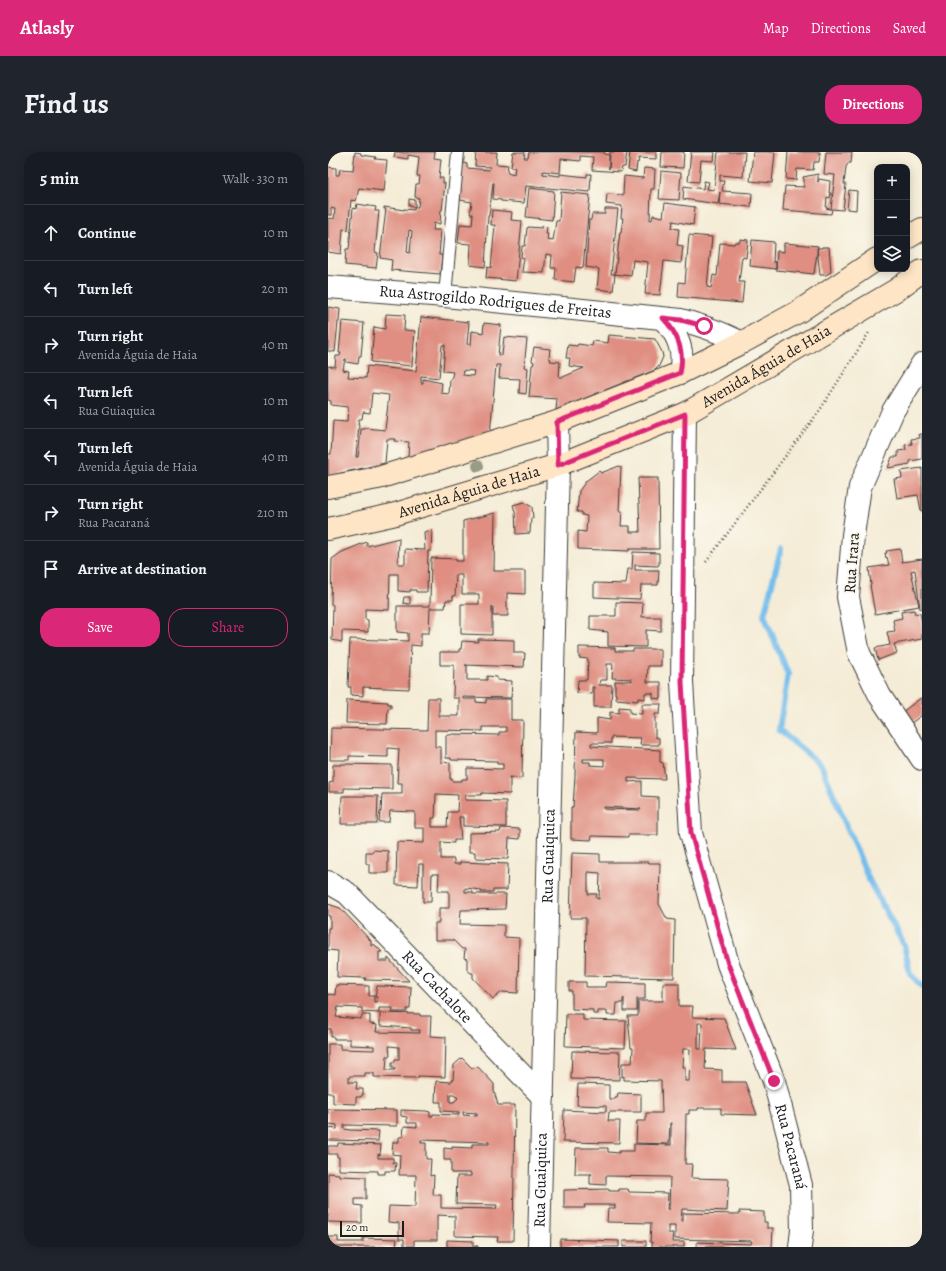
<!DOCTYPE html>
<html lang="en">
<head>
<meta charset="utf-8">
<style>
	:root { --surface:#171b24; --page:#20242c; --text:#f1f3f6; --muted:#9ea1a6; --line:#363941; --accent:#db2777 }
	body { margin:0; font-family:Alegreya,serif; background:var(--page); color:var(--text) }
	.controls { position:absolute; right:12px; top:12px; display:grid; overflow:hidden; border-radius:8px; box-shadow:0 2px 10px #0003 }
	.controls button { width:36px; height:36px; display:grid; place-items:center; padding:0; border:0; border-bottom:1px solid var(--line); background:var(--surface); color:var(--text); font:20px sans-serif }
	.scale { position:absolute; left:12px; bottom:10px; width:64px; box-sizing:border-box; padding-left:4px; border:2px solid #1c1c1c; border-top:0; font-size:11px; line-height:14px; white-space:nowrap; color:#1c1c1c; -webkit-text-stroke:3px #fbf7ec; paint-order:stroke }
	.stop { position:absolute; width:12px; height:12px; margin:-9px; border:3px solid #db2777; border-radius:50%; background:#fff }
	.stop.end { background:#db2777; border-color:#fff; box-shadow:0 1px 4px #0008 }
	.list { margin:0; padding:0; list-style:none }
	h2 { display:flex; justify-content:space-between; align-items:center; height:52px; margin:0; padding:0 16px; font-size:17px }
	h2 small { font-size:13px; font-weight:400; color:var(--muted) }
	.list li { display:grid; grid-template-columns:26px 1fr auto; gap:12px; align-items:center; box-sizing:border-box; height:56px; padding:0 16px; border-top:1px solid var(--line) }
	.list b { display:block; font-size:15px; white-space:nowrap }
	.list p { margin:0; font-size:13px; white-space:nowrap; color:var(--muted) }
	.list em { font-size:13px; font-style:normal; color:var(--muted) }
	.actions { display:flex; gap:8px; padding:12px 16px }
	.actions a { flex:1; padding:9px 0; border:1px solid var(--accent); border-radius:16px; text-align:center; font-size:14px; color:var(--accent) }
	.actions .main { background:var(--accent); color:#fff }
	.icon { flex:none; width:22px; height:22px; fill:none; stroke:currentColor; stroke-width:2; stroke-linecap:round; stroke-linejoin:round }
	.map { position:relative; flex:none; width:594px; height:1095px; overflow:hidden; border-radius:16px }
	header { display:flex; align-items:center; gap:24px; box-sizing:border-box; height:56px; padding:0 20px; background:var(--accent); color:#fff }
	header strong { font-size:19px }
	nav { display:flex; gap:22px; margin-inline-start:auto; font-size:14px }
	.intro { display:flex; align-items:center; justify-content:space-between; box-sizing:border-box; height:96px; padding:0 24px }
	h1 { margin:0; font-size:28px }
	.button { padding:10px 18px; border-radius:16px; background:var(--accent); color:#fff; font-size:14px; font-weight:700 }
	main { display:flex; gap:24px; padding:0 24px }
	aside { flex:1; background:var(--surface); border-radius:16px; box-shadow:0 2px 10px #0003 }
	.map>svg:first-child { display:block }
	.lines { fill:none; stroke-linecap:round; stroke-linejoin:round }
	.stream { stroke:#74beed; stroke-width:6 }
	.building { fill:#df8e81; fill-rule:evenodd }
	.service-casing { stroke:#3c3b38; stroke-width:14 }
	.minor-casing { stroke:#3c3b38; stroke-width:24 }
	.secondary-casing { stroke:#3c3b38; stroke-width:24 }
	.path { stroke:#3c3b38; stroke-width:2.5; stroke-dasharray:1 3; stroke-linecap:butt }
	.service { stroke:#fff; stroke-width:12 }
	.minor { stroke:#fff; stroke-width:22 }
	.secondary { stroke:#fde5c5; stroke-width:22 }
	.tree { fill:#979c82 }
	.route { stroke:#db2777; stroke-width:5 }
	.labels { text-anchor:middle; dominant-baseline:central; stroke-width:4; stroke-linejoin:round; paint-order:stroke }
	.street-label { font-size:16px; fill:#1c1c1c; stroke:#fbf7ec }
</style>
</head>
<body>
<header>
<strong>Atlasly</strong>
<nav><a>Map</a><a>Directions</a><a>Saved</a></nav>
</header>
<div class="intro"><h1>Find us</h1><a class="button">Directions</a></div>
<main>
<aside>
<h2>5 min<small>Walk · 330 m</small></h2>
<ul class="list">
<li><svg class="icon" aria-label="ahead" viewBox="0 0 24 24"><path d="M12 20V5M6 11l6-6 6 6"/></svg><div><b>Continue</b></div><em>10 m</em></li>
<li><svg class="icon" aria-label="left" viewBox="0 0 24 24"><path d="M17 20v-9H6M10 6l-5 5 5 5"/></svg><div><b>Turn left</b></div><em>20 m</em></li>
<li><svg class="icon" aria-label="right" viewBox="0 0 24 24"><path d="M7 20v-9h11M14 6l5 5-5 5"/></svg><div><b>Turn right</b><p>Avenida Águia de Haia</p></div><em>40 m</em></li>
<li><svg class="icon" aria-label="left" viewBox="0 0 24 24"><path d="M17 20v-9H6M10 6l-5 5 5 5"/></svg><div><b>Turn left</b><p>Rua Guiaquica</p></div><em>10 m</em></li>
<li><svg class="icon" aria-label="left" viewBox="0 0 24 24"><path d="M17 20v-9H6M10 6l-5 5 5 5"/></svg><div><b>Turn left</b><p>Avenida Águia de Haia</p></div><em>40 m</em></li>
<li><svg class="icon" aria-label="right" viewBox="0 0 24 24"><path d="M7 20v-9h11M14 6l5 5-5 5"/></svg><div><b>Turn right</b><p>Rua Pacaraná</p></div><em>210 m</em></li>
<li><svg class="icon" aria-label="arrive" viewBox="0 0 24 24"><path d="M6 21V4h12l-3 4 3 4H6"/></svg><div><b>Arrive at destination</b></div></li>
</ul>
<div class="actions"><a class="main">Save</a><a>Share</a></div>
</aside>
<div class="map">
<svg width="594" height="1095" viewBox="0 0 594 1095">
	<rect width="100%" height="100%" fill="#fbf7ec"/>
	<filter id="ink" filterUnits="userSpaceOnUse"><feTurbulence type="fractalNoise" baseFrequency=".025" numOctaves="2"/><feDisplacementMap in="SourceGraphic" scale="8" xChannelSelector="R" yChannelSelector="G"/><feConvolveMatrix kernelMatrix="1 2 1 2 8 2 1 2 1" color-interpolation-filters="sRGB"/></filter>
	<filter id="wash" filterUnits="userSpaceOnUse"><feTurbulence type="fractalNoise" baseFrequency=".012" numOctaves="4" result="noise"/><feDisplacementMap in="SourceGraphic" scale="16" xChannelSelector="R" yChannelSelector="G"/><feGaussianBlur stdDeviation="0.9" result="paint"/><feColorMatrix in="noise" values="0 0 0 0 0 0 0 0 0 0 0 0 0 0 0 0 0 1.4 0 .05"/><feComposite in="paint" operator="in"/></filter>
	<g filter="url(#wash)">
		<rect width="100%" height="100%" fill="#f4ecd6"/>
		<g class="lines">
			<!-- stream -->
			<polyline class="stream" points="453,397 436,463 460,522 451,578 493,613 541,728 576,793 582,822 594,834"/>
		</g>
		<g id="blocks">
			<!-- building -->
			<g class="building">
				<polygon points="27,0 33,1 33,3 48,5 47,7 59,8 56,39 31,36 28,49 23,48 20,78 15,77 13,102 0,100 0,66 6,67 7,57 3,56 3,63 0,63 0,15 8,16 8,23 11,23 12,17 25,18"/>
				<path d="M 67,0 L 79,1 L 79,0 L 107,0 L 106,6 L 113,7 L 111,26 L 115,26 L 115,31 L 117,31 L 114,58 L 113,58 L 112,72 L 106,71 L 105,78 L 113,78 L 111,103 L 114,103 L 112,122 L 63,118 L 64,108 L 52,106 L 58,57 L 56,57 L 56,55 L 76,58 L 76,57 L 86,58 L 87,55 L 81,54 L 81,47 L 87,48 L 87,55 L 90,55 L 91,46 L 87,45 L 88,32 L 91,32 L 92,24 L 89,24 L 91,5 L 80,3 L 80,7 L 66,5 ZM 81,78 L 84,79 L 82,101 L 79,100 Z"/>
				<polygon points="148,0 169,0 168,12 180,13 179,20 186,22 187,15 183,15 185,0 197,0 196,6 200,6 201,0 277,0 276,2 281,3 281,17 282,0 299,0 297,15 294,15 293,20 264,18 265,5 252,4 252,9 233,7 232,21 215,19 215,22 232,24 232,22 259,25 259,22 263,22 262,40 198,34 196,51 173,49 173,48 165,47 166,31 165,31 161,64 160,64 157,115 142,113 143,92 130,91 132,72 144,73 145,62 142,62 144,50 132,48 135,11 139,12 139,16 161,18 162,15 147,14"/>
				<polygon points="302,0 328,0 328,7 311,6 310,11 309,10 308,20 300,18"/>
				<polygon points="334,0 356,0 355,16 333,15"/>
				<polygon points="363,0 387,0 386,9 373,8 371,30 360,29"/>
				<polygon points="390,0 417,0 415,25 392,23 392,29 396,29 394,39 424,41 423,55 391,52 392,40 390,52 355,47 356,34 375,37 376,29 381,30 379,37 386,38"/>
				<polygon points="425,0 447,0 444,31 422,29"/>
				<polygon points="460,0 492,0 491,10 486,10 485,18 469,17 468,28 458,27"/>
				<polygon points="498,0 524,0 523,11 520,11 518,15 516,32 518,32 515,58 504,57 503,62 455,58 457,34 476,35 476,27 475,26 475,25 490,22 490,30 491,27 502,29 501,41 503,41 502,46 499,45 498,56 503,57 507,23 496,22"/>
				<polygon points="316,16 327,17 326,37 323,37 322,68 324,68 325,63 335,65 337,51 367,55 365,73 345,69 344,76 351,77 349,93 355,94 353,111 336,109 332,143 317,142 320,110 305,108 303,124 287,122 292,80 293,80 295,66 293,66 294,54 278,52 279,42 295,43 296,24 315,26"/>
				<polygon points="333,19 353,21 351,48 331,47"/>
				<polygon points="201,36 226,39 224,68 198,65"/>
				<polygon points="521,38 529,39 528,58 519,57"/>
				<polygon points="233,40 262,43 255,116 248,115 246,130 227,128 228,116 223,116 224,103 218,102 216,121 194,120 196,106 193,105 194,94 197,94 199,76 200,76 200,75 214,76 214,74 219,75 218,82 220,82 219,88 225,89 228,69 231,69"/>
				<polygon points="29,52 48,55 47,59 51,59 47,100 50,101 48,116 17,113 18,97 21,97 25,56 28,57"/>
				<polygon points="277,57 290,57 283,122 287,122 285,139 269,137 271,117 258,115 261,68 263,68 264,62 277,62"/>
				<polygon points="164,58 184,60 183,68 194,69 188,129 158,126 159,115 163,116 167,73 163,73"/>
				<polygon points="361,83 384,85 379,135 383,136 385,123 389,124 392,91 406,92 407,90 412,90 412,87 420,88 418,106 414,105 411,130 416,130 414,151 350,145 351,130 357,131"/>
				<polygon points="424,88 446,90 445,110 448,110 448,117 422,114"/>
				<polygon points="456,91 490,94 486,122 448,118 449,99 456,100"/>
				<polygon points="494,95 501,95 503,120 498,123 492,123 489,96 494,96"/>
				<polygon points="0,155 12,157 11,170 10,170 7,200 0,199"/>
				<polygon points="58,162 77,163 76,178 87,179 84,214 43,210 46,175 57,177"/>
				<path d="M 93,165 L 141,170 L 139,192 L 143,193 L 144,179 L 155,181 L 156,171 L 173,173 L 170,203 L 174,203 L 176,185 L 199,187 L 196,215 L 200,216 L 198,242 L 191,241 L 192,227 L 171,226 L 172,213 L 168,213 L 162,283 L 80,305 L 81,290 L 66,289 L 67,287 L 59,287 L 57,311 L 0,324 L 0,302 L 3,302 L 5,269 L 19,270 L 20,255 L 3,253 L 3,249 L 0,248 L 0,214 L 7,215 L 8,204 L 12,204 L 13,201 L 11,201 L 14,169 L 36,171 L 33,204 L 31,204 L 30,212 L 18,210 L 18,207 L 17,207 L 15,218 L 21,219 L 20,225 L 38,226 L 39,214 L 88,219 ZM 114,193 L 117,193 L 115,219 L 125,220 L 123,228 L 122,228 L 121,242 L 113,241 L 114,231 L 95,227 L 95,231 L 93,231 L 93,224 L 111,226 ZM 136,218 L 146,219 L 145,224 L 135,223 ZM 44,241 L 61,243 L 57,278 L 37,276 L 37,277 L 33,277 L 30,305 L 28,305 L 31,273 L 30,273 L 31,267 L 34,267 L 35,260 L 42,261 Z"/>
				<polygon points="281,183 327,187 334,200 335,205 331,214 327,218 228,258 229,247 201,245 204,213 205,213 206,210 204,209 206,195 222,197 221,206 223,207 222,209 232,210 231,225 235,225 256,216 241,214 242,206 238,206 240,193 249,194 250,192 264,194 265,189 280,191"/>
				<polygon points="591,282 594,282 594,307 582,309 582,312 560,316 564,305 570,305 570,299 578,298 577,293 584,292 583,287 592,286"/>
				<polygon points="291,314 293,315 291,359 294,359 293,374 302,374 302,380 312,380 310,326 330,326 331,397 301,397 301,399 250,397 250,379 258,380 259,364 254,363 254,360 249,360 251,339 258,329 271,319 273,321"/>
				<polygon points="594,316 594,359 593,359 590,343 569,346 566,327 574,326 573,319"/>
				<polygon points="196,350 204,355 205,366 203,366 202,381 188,382 187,360 185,353"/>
				<polygon points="167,361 166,419 197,419 197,442 179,441 179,456 180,456 180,464 165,464 165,455 164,455 164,483 133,482 133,452 151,452 151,442 134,442 134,423 128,423 127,444 125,444 125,448 118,448 117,456 102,456 101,481 93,481 93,494 83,493 81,537 35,535 35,544 23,543 23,535 20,535 22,487 80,489 80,481 69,480 69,454 102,454 103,406 128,407 128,409 135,409 135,369"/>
				<polygon points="104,378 103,399 100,399 99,440 88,440 88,438 82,438 82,440 70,439 70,422 62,422 61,458 37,457 37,467 40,468 40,480 14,479 14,490 4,488 5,453 3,452 4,407 14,400 31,393 39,390 39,394 71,386 70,412 77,412 77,397 97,398 96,380"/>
				<polygon points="572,397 574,410 594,407 594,457 592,457 587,418 583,419 591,454 547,462 542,433 543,433 541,416 561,413 559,405 558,406 557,401 559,401 558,399"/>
				<polygon points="305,400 331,401 331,413 329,414 307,413 307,418 331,418 330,433 313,433 312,447 266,445 266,431 298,432 300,417 304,417"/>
				<polygon points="76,445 82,445 82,452 75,451"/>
				<polygon points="288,450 315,451 314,465 333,465 333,479 318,478 318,495 280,494 280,480 262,478 262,464 288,464"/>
				<polygon points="586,458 587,462 592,461 594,472 594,487 566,492 569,501 550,508 547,496 562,493 559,480 567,479 565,468 574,466 573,460"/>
				<path d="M 150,487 L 186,488 L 186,501 L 197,501 L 196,515 L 137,513 L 139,514 L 139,528 L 159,528 L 159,524 L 169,525 L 169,528 L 184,529 L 183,546 L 135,545 L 135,547 L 148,547 L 148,550 L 158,551 L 158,547 L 183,547 L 183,568 L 195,568 L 194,626 L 181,625 L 181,627 L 182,627 L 182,642 L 154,641 L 153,643 L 137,643 L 137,648 L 178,649 L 178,675 L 135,674 L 135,665 L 131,665 L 133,688 L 126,688 L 126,691 L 113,690 L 113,707 L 126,707 L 126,712 L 132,712 L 132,710 L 180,712 L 179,738 L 165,738 L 165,740 L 153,740 L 153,738 L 137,736 L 137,740 L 145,740 L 145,742 L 178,742 L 177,757 L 133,758 L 132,772 L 176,773 L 176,785 L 191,786 L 190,841 L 174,840 L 165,847 L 145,826 L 145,821 L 143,821 L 139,818 L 139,807 L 136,806 L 137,797 L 134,797 L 125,788 L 107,788 L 107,771 L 111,771 L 111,756 L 121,756 L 121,739 L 110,739 L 111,722 L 104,722 L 103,750 L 95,750 L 95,712 L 91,712 L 90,734 L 68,733 L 69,690 L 96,691 L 96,676 L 87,676 L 87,660 L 62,659 L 61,670 L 51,670 L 52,660 L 53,660 L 54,642 L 74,642 L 74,631 L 69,631 L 71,597 L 60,596 L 60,605 L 21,604 L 21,608 L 2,608 L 3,576 L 99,578 L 100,546 L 111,546 L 111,564 L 131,564 L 131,546 L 125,546 L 126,513 L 112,513 L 112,500 L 131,500 L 131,497 L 133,497 L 134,489 L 150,490 ZM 155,575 L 178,575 L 178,580 L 171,580 L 171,583 L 124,582 L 123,583 L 118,583 L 118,606 L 123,606 L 123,608 L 169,609 L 169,612 L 175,612 L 175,617 L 139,616 L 139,627 L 134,627 L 134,629 L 124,629 L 124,627 L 122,627 L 122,611 L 113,610 L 113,595 L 107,595 L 107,578 L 155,579 ZM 108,642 L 130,643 L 129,660 L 120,660 L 119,675 L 104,675 L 104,666 L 107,666 Z"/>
				<polygon points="251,495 287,496 287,499 305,499 305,497 333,497 333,514 320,514 319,530 333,530 333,547 325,546 325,541 317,541 317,547 310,546 310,549 288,547 288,542 287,542 287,529 304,529 304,527 284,526 285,512 279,512 279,528 272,528 271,533 284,533 283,555 266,555 266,535 264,535 264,542 249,541 250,528 259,528 260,507 251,506"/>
				<polygon points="594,545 594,563 582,572 573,561"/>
				<polygon points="19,548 60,550 60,552 63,552 63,556 60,556 59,572 18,571"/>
				<path d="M 314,552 L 333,552 L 332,562 L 327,562 L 327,585 L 331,586 L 331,593 L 312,593 L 313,586 L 283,585 L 283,591 L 263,591 L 263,594 L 332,598 L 332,610 L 335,611 L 337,627 L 300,626 L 300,630 L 314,629 L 314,644 L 330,645 L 330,683 L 300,683 L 300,685 L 264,684 L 263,688 L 243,687 L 243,655 L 245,655 L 247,624 L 248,580 L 269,581 L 269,566 L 282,568 L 282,560 L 291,561 L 291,555 L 302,556 L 302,561 L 314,562 ZM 255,607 L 276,607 L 276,614 L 262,613 L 262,610 L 255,610 ZM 276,655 L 313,657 L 312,658 L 276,657 Z"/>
				<polygon points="13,612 64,613 64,637 16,636 16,640 1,640 1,631 5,630 5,613 13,613"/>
				<polygon points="14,644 50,644 49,672 13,672"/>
				<polygon points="173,676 192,677 192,687 181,686 180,707 147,706 147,700 141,700 141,681 172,680"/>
				<polygon points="45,698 60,699 60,721 41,721 41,712 39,712 38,711 38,700 45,700"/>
				<path d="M 244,701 L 272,702 L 272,710 L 321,710 L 321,711 L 332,711 L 331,752 L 339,767 L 347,768 L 346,826 L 257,824 L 258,766 L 242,766 ZM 260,720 L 272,721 L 271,747 L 268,746 L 269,742 L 260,742 Z"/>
				<polygon points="0,752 12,756 43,789 43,794 46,792 54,800 51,800 51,809 60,809 60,806 81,829 37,828 38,826 9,825 10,799 0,798 0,776 2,776 2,764 0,764"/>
				<polygon points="241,830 258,830 258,835 277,835 278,830 317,831 317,847 309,847 309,859 296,859 296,846 295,847 295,851 289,851 288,863 279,863 279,859 270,859 270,862 265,862 265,858 244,857 244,839 241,839"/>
				<path d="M 335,831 L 351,831 L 351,854 L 365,854 L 364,865 L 396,866 L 408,898 L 378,897 L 377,917 L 394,918 L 394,930 L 417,930 L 429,963 L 393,962 L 393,956 L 370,956 L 370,958 L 361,958 L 361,962 L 358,962 L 357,1012 L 364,1012 L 363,1026 L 401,1027 L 399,1059 L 354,1057 L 353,1069 L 355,1069 L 355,1061 L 412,1062 L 411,1059 L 436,1060 L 436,1070 L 439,1070 L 439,1076 L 445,1076 L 444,1095 L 369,1095 L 369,1090 L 423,1092 L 424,1089 L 347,1087 L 347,1074 L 340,1074 L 340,1081 L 345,1081 L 344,1090 L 356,1090 L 356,1095 L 324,1095 L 324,1090 L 322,1090 L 323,1071 L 279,1070 L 280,1056 L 287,1056 L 287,1053 L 256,1053 L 257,1056 L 236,1056 L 236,1038 L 281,1037 L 281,1039 L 291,1039 L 291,1037 L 300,1037 L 301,1040 L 340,1041 L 339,1057 L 341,1057 L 342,1025 L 278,1024 L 278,1033 L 262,1032 L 262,1023 L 264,1022 L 247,1022 L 248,996 L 280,996 L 280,1000 L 291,1001 L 291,999 L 306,999 L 306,992 L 343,993 L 343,971 L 342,971 L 341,992 L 308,991 L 309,969 L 318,969 L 318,961 L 334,961 L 333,929 L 296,928 L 296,924 L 294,925 L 294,911 L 304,911 L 305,896 L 303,896 L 300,864 L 310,864 L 310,849 L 335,849 ZM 370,871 L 374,871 L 373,897 L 370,897 ZM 355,897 L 362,897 L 361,929 L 357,929 L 357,915 L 354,915 Z"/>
				<path d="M 8,833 L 41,834 L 41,844 L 46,844 L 46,850 L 49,850 L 49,845 L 47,845 L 49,834 L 83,835 L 82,857 L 79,857 L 79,860 L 64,860 L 65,856 L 51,856 L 51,861 L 34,860 L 34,856 L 10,855 L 8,865 L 33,867 L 34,863 L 42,863 L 42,872 L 49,873 L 48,880 L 91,881 L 92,878 L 83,878 L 83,876 L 52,874 L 52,861 L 92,862 L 92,864 L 103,864 L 102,884 L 118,885 L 117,925 L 90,924 L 90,926 L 46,925 L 46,921 L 37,921 L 37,924 L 22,924 L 21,925 L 21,930 L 29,930 L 28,937 L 35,937 L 35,943 L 34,943 L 33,945 L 28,945 L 28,952 L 5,951 L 5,941 L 0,941 L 0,892 L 12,892 L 12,897 L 46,898 L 46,894 L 22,893 L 22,887 L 6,887 L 6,885 L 3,885 L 3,877 L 0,877 L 0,842 L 7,843 ZM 61,894 L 71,895 L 71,907 L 67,907 L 67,910 L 64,910 L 64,915 L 67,915 L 67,918 L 58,918 L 59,904 L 62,904 Z"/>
				<polygon points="238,862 255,862 255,868 298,869 297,896 237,894"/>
				<polygon points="244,899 292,900 291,928 243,927"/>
				<path d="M 134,906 L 144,916 L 150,915 L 166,932 L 166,939 L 170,953 L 187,953 L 185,1089 L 169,1089 L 170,1085 L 127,1084 L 127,1064 L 109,1063 L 109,1088 L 86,1088 L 86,1094 L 76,1094 L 76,1087 L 71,1087 L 71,1071 L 60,1070 L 61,1054 L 87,1055 L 88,1023 L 71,1023 L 72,1003 L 64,1002 L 65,990 L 71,990 L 71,985 L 75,985 L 76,974 L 89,975 L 89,971 L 79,971 L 79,965 L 73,964 L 73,958 L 98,959 L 102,960 L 102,964 L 105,964 L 105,962 L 131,963 L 131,960 L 113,959 L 113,950 L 107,950 L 108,929 L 123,930 L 123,928 L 125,928 L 126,913 ZM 122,942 L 126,942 L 130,946 L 126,950 L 122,950 ZM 135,960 L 149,961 L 149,964 L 135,963 ZM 93,988 L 161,990 L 161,992 L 144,992 L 144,996 L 124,995 L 124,997 L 116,996 L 116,1008 L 123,1008 L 123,1021 L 143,1021 L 143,1024 L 129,1024 L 128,1052 L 169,1053 L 168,1057 L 113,1056 L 113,1043 L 105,1043 L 106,1023 L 102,1024 L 103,1007 L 98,1007 L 98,991 L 93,991 Z"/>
				<polygon points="250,932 281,933 281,947 287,947 287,945 289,945 290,941 313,942 313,960 281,960 280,969 292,969 291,991 235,990 236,958 278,960 278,954 249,953"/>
				<polygon points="0,957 69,958 69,974 16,973 16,977 22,978 51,979 50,989 0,988 0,976 9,977 9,973 0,972"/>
				<polygon points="10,991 53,993 52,1003 50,1002 50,1006 65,1006 65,1011 68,1011 67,1019 57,1019 57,1022 50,1022 50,1019 11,1018 11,1005 9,1005 9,1002 0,1002 0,994 10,994"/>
				<polygon points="0,1021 11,1022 11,1024 38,1025 38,1047 27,1047 27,1053 34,1054 34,1071 0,1070"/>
				<polygon points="0,1085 10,1085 10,1090 35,1090 35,1086 69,1087 68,1095 0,1095"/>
				<polygon points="232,1087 291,1089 291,1095 232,1095"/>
				<polygon points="119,1088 145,1089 145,1094 150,1094 150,1095 119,1095"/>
				<rect x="295" y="1089" width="23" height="6"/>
			</g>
		</g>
	</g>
	<g filter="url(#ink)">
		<use href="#blocks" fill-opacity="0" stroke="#3c3b38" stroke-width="1"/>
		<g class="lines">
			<defs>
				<polyline id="service" points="117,144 130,0"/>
				<g id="minor">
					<path id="s1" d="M 0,135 L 117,144 L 353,168 C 375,174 394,180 413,191"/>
					<path d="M 335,167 C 350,182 357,199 352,221"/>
					<polyline points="594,212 565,259 532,335 525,383 520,445 531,501 552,544 594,607"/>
					<path id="s2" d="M 357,262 L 354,530 L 363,681 L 400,812 L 446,929 L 473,1033 L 474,1078 L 472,1095"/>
					<path id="s3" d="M 0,730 L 19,741 L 215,945"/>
					<path id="s4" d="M 211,1095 L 230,313 L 229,270"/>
				</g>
				<g id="secondary">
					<polyline points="579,86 594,77"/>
					<polyline points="0,335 50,326 229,270 352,221 413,191 470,160 549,107"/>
					<path id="s5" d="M 0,377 L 64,363 L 230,313 L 357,262 L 568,138 L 594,119"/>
				</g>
			</defs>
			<!-- service casing -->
			<use href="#service" class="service-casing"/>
			<!-- minor casing -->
			<use href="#minor" class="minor-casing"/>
			<!-- secondary casing -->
			<use href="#secondary" class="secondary-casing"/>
			<!-- path -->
			<polyline class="path" points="378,410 492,258 542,179"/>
			<!-- service -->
			<use href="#service" class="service"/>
			<!-- minor -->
			<use href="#minor" class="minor"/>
			<!-- secondary -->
			<use href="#secondary" class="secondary"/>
		</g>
		<!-- trees -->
		<circle class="tree" cx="150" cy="314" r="6"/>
	</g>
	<g class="lines" filter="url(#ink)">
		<!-- route -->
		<path class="route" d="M 376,174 L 353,168 L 335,166 C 350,182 357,199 352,221 L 229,270 L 230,313 L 357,262 L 354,530 L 363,681 L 400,812 L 446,929"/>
	</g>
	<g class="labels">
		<!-- street labels -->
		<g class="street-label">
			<text stroke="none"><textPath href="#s1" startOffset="168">Rua Astrogildo Rodrigues de Freitas</textPath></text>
			<text stroke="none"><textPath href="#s5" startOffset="470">Avenida Águia de Haia</textPath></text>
			<text stroke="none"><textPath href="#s5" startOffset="146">Avenida Águia de Haia</textPath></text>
			<text transform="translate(524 411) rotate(-86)">Rua Irara</text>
			<text stroke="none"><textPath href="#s4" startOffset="391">Rua Guaiquica</textPath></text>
			<text stroke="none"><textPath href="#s3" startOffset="152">Rua Cachalote</textPath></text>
			<text stroke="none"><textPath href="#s2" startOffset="749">Rua Pacaraná</textPath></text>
			<text stroke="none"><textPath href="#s4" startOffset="67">Rua Guaiquica</textPath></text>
		</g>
	</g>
</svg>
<div class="controls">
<button>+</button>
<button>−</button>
<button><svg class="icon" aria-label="layers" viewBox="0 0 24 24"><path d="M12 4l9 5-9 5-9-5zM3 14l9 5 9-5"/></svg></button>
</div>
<div class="scale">20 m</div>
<div class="stop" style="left:376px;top:174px"></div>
<div class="stop end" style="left:446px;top:929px"></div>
</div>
</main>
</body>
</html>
